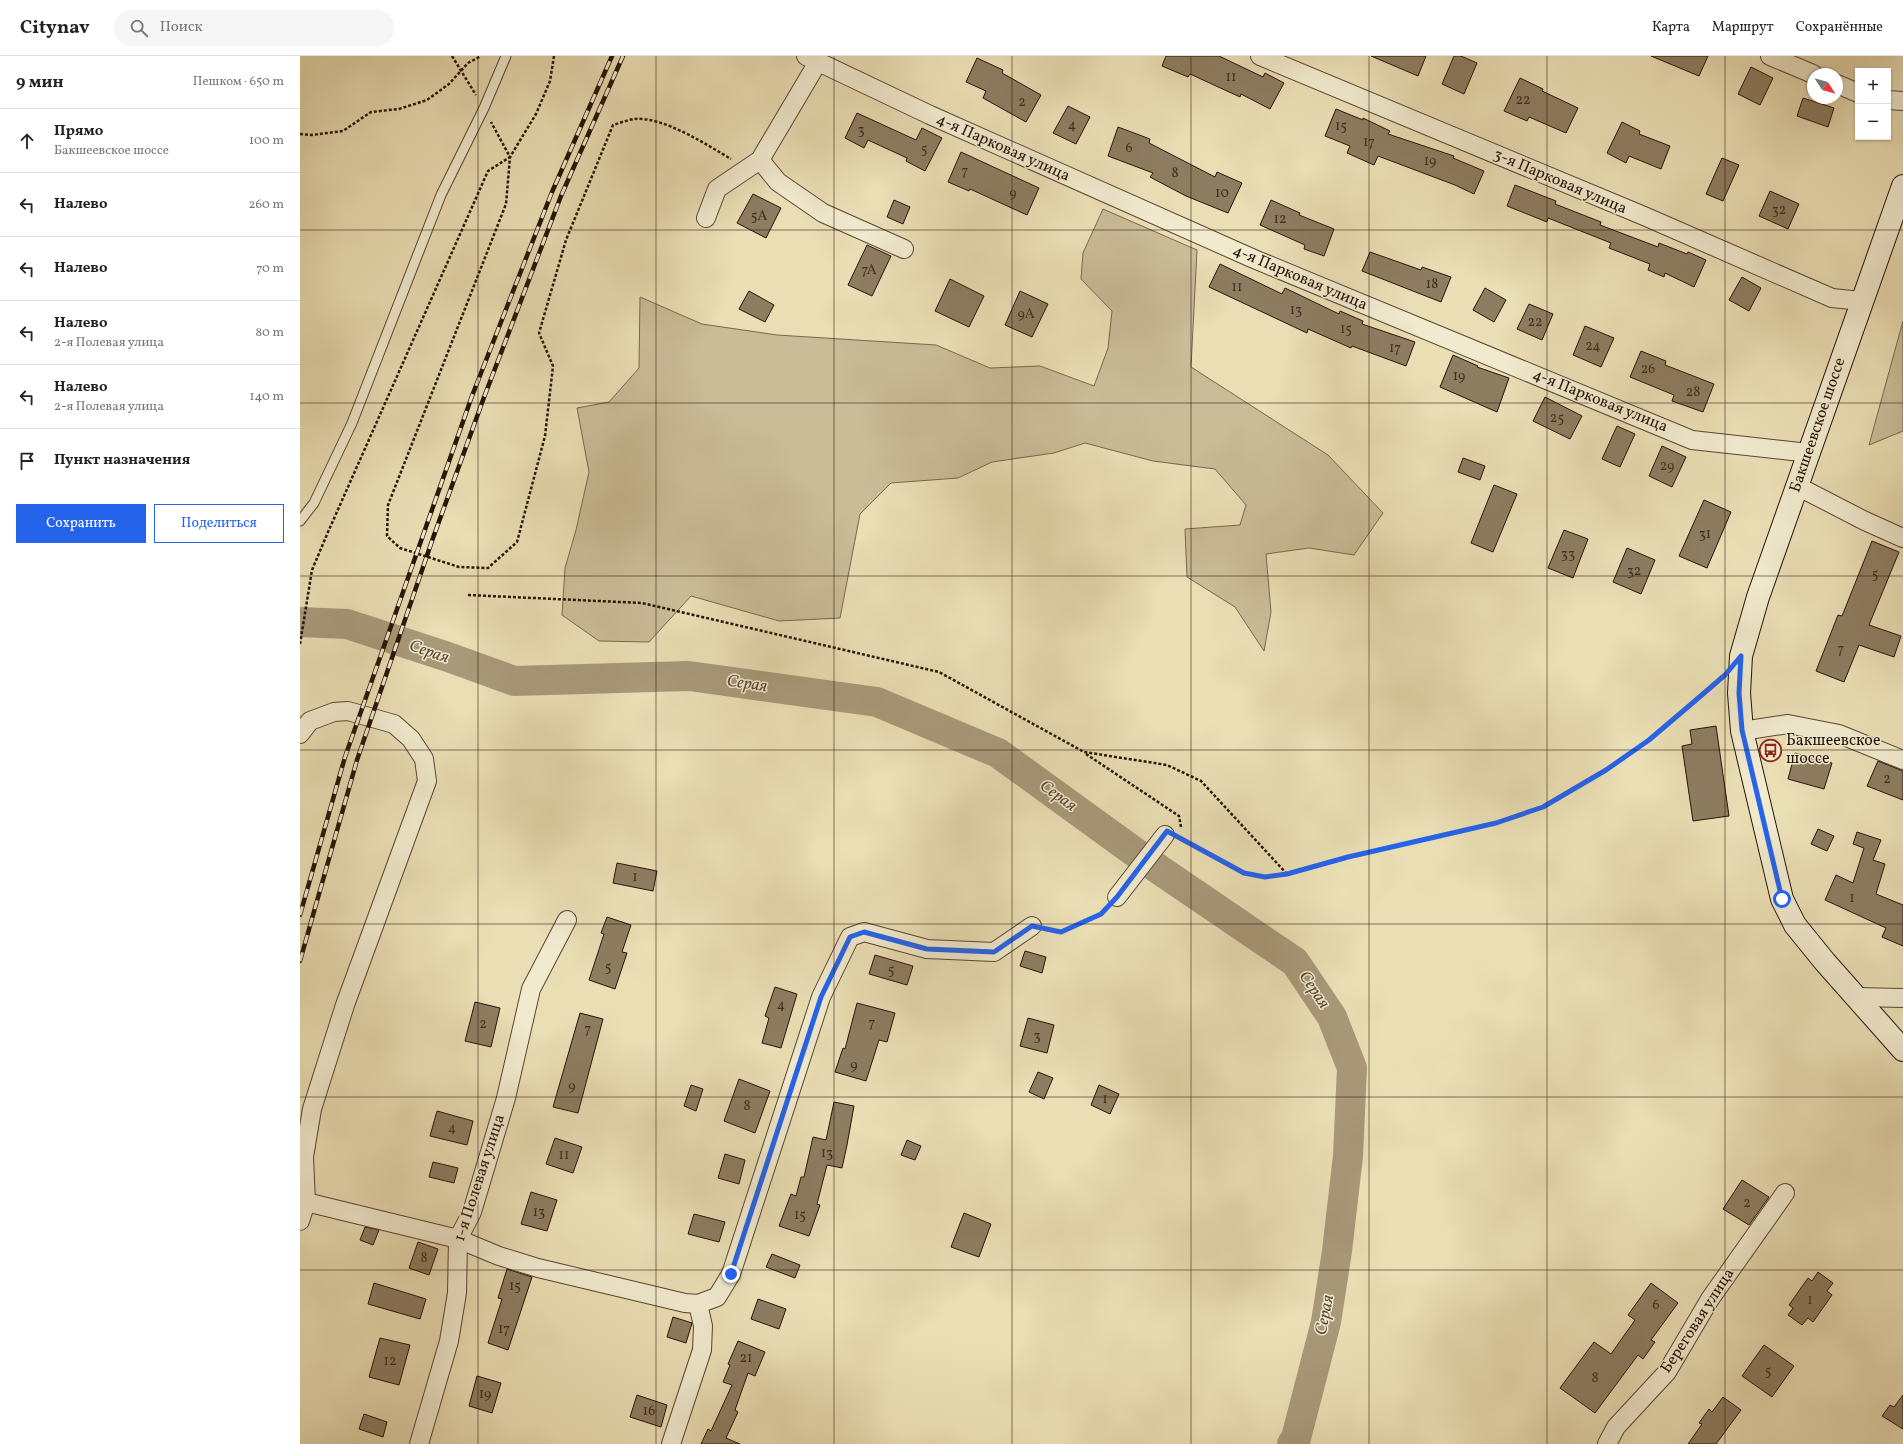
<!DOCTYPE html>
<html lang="ru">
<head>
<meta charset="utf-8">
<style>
	:root { --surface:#fff; --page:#f6f6f6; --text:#222; --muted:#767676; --line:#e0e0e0; --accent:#2563eb }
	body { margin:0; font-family:Vollkorn,serif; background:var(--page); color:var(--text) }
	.controls { position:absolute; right:12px; top:12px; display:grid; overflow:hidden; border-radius:0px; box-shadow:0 1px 3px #0004 }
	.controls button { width:36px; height:36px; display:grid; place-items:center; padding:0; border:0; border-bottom:1px solid var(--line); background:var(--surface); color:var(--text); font:20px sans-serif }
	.compass { position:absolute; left:1507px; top:12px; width:36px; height:36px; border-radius:50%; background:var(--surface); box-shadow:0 1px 3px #0004; rotate:126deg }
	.stop { position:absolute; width:12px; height:12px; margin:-9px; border:3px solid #2563eb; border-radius:50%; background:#fff }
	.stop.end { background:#2563eb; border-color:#fff; box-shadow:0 1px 4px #0008 }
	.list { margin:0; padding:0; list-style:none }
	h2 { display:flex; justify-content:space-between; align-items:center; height:52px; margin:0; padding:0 16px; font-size:17px }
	h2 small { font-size:13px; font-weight:400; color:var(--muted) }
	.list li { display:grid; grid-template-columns:26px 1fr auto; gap:12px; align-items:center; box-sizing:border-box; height:64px; padding:0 16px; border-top:1px solid var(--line) }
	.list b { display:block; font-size:15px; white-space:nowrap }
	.list p { margin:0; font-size:13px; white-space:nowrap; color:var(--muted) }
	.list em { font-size:13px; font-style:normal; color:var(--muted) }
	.actions { display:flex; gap:8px; padding:12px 16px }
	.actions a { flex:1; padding:9px 0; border:1px solid var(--accent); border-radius:0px; text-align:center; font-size:14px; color:var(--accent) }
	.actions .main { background:var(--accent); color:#fff }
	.icon { flex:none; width:22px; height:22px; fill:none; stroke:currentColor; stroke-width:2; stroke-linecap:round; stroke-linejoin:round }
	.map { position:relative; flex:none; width:1603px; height:1388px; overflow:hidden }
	header { display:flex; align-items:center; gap:24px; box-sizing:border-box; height:56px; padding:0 20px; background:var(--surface); border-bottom:1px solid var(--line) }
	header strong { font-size:19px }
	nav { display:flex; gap:22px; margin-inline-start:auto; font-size:14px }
	.search { width:280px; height:36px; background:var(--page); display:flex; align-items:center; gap:10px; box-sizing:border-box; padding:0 14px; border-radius:22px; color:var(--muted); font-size:15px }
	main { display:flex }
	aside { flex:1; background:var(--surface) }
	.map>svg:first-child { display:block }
	.green { fill:#c9bc97; stroke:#78684f }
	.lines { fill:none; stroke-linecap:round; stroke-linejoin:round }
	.river { stroke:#a89979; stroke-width:30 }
	.building { fill:#8d7d61; stroke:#281407 }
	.lane-casing { stroke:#584632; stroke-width:11 }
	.street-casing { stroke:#584632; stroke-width:20 }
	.secondary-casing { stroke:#281407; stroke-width:24 }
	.path { stroke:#281407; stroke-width:2.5; stroke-dasharray:3 2; stroke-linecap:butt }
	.lane { stroke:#f1eace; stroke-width:9 }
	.street { stroke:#f1eace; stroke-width:18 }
	.secondary { stroke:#f1eace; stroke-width:22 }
	.rail-casing { stroke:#281407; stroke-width:4.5 }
	.rail { stroke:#f1eace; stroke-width:3; stroke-dasharray:9; stroke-linecap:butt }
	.route { stroke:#2563eb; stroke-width:5 }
	.grid { fill:none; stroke:#281407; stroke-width:1; stroke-opacity:0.55 }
	.labels { text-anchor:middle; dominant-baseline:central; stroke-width:3; stroke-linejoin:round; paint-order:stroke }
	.number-label { font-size:14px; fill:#412e1e }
	.street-label { font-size:16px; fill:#281407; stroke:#f1eace }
	.poi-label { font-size:16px; fill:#281407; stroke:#f1eace; text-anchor:start }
	.water-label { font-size:17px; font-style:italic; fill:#5b4935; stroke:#f1eace }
</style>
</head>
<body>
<header>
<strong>Citynav</strong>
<div class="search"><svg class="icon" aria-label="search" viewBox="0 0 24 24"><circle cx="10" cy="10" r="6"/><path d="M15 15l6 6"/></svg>Поиск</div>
<nav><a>Карта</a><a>Маршрут</a><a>Сохранённые</a></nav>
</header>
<main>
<aside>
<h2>9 мин<small>Пешком · 650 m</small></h2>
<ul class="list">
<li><svg class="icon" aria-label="ahead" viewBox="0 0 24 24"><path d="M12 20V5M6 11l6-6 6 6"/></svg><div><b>Прямо</b><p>Бакшеевское шоссе</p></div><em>100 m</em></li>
<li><svg class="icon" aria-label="left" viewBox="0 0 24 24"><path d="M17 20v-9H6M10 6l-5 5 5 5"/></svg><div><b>Налево</b></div><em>260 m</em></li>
<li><svg class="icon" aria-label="left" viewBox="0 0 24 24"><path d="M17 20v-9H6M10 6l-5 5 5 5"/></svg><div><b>Налево</b></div><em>70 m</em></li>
<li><svg class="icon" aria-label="left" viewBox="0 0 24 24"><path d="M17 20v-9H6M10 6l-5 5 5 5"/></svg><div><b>Налево</b><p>2-я Полевая улица</p></div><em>80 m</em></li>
<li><svg class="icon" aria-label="left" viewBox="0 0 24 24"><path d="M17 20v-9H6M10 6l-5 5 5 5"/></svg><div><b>Налево</b><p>2-я Полевая улица</p></div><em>140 m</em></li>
<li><svg class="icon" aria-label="arrive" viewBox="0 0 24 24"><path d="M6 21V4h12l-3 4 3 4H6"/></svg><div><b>Пункт назначения</b></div></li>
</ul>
<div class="actions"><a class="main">Сохранить</a><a>Поделиться</a></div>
</aside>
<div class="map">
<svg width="1603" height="1388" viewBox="0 0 1603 1388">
	<rect width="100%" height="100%" fill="#eadeb4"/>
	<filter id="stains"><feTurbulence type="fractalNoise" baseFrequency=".005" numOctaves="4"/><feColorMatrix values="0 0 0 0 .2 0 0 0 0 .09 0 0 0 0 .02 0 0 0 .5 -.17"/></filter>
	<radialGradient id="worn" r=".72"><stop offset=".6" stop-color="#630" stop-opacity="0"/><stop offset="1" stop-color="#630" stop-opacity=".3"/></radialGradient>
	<!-- green -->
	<g class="green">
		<polygon points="803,153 897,194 891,311 1028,399 1083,457 1054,499 1009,492 966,498 971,556 964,595 935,551 887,521 885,473 940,469 946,449 915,413 853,405 785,387 754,397 692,406 658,422 591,427 560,458 540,562 479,565 391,540 349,586 299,585 262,559 265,512 276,474 289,416 277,352 309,346 339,312 340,241 402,268 477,279 636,289 690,312 740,310 794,330 808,292 812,255 781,223 783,197"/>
		<polygon points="1603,265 1603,375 1569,389"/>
	</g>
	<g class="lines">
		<!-- river -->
		<polyline class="river" points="0,566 47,568 148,601 214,625 389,620 577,646 698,697 851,808 995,906 1032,961 1052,1012 1048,1100 1037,1195 1026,1266 996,1382 992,1388"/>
	</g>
	<!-- building -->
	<g class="building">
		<polygon points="866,0 919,0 963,21 965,17 984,27 970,53 941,38 940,41 890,18 888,21 862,10"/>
		<polygon points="1071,0 1126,0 1118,20"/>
		<polygon points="1154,0 1161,0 1177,7 1164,38 1142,28"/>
		<polygon points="1351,0 1408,0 1399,20"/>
		<polygon points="677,2 703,14 702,17 741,39 726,66 683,42 686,35 666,26"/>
		<polygon points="1451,11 1473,22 1460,49 1438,38"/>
		<polygon points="1220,22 1243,33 1242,35 1278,52 1266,77 1229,61 1227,65 1204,55"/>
		<polygon points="1503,42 1534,52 1528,71 1497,60"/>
		<polygon points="768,50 790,61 776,88 753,77"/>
		<polygon points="1036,53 1063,64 1063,62 1090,75 1088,78 1154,100 1153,102 1184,115 1174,138 1155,129 1078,100 1074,109 1047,97 1050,90 1025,80"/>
		<polygon points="557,57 616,84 622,72 642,82 625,115 606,105 607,102 568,84 564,92 545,82"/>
		<polygon points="1322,66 1340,75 1339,78 1370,90 1361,113 1329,100 1326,107 1307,97"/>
		<polygon points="818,71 850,83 849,87 915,121 917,116 942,127 928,157 886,140 850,121 853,117 808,100"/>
		<polygon points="661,96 739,132 727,159 670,133 669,135 648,126"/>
		<polygon points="1422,102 1439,109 1423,145 1406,138"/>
		<polygon points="1215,129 1256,145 1255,148 1301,166 1300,169 1358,191 1359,187 1387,198 1388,196 1406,204 1394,231 1365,217 1364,221 1348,214 1350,208 1309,192 1311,187 1248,162 1247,166 1207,150"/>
		<polygon points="1470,135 1499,148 1488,173 1459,160"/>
		<polygon points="453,138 481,152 466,182 437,167"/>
		<polygon points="594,144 610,151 603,168 587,161"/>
		<polygon points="971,144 1000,157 999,159 1034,173 1024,200 1004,193 1005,189 960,169"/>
		<polygon points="567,189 591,200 572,240 548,229"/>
		<polygon points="1070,196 1121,214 1122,211 1151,221 1141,246 1062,215"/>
		<polygon points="920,208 982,238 985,232 1039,258 1040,255 1063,265 1062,268 1115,286 1106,310 1052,290 1051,292 1008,273 1007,277 909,231"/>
		<polygon points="1442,221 1461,232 1449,255 1429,244"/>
		<polygon points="650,223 684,240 669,271 635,255"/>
		<polygon points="1185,232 1206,244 1194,266 1173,254"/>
		<polygon points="449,235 474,249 465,266 439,253"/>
		<polygon points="720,235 748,248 732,281 705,269"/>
		<polygon points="1229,248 1253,258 1242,284 1217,273"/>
		<polygon points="1285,270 1314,282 1301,311 1273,299"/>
		<polygon points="1341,295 1366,305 1365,309 1414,328 1403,356 1372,345 1374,339 1330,321"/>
		<polygon points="1153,299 1178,310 1177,311 1209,322 1197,356 1140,331"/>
		<polygon points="1245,341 1282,360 1270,383 1233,365"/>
		<polygon points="1317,370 1335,378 1320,411 1302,403"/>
		<polygon points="1362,390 1386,401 1372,431 1349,420"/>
		<polygon points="1163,402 1185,410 1180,424 1158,416"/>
		<polygon points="1194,429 1217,438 1193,496 1171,487"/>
		<polygon points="1404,444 1431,456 1407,512 1379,500"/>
		<polygon points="1264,474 1288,483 1273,522 1248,512"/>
		<polygon points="1572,485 1599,496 1569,569 1601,580 1594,601 1559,589 1544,626 1516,615 1538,559 1542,560"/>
		<polygon points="1327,492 1355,504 1341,538 1313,526"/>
		<polygon points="1416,670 1429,760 1393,765 1382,690 1392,688 1390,674"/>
		<polygon points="1495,697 1532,707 1524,733 1488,723"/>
		<polygon points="1578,705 1603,715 1603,744 1567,730"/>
		<polygon points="1518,773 1534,780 1527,795 1511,788"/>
		<polygon points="1557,776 1581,784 1573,804 1585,808 1576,838 1603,849 1603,890 1582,881 1586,872 1525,844 1536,819 1553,827 1564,792 1553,788"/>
		<polygon points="317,807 357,815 353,835 313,827"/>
		<polygon points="307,861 331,869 322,896 327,897 315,933 289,924 304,878 301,877"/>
		<polygon points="725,895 746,901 742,917 720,910"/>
		<polygon points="575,899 613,910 607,929 569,918"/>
		<polygon points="475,931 497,938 481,992 462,987 469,962 465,960"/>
		<polygon points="175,946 200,952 191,991 165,985"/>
		<polygon points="557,947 595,957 587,986 579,984 566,1025 535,1016 543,992 545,993"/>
		<polygon points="280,957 303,963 278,1057 253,1051"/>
		<polygon points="728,962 754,969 747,997 720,990"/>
		<polygon points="738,1016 753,1022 744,1043 729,1036"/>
		<polygon points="439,1023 470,1035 455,1077 424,1065"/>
		<polygon points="391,1029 403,1033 396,1055 384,1050"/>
		<polygon points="799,1029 819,1038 810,1058 791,1049"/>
		<polygon points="534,1046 554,1050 547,1089 542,1112 527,1109 517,1148 520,1149 509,1180 479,1170 491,1138 496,1140 501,1121 504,1121 513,1081 526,1084"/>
		<polygon points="137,1055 173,1065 167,1089 130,1080"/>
		<polygon points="255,1082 282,1091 273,1117 246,1108"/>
		<polygon points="607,1084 621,1090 615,1104 601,1099"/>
		<polygon points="425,1098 445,1104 439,1128 418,1122"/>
		<polygon points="133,1106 158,1112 154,1127 129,1121"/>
		<polygon points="1442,1124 1469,1141 1449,1169 1423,1153"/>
		<polygon points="231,1136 257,1144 247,1175 221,1168"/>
		<polygon points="664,1157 691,1168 679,1201 651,1191"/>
		<polygon points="394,1158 425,1166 419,1186 388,1178"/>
		<polygon points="65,1171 79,1174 73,1189 60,1184"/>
		<polygon points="118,1186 138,1193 129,1219 109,1212"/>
		<polygon points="472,1198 500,1209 495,1222 466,1211"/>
		<polygon points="207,1213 232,1221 208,1294 188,1287 202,1243 198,1242"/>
		<polygon points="1518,1216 1533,1227 1527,1235 1532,1239 1513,1266 1508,1262 1502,1269 1488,1259 1493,1252 1489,1249 1508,1222 1512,1225"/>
		<polygon points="74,1227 126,1243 120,1263 68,1248"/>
		<polygon points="1351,1227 1378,1247 1351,1284 1355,1286 1343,1303 1338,1299 1295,1357 1260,1332 1294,1286 1311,1298 1335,1264 1328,1259"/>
		<polygon points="458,1243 486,1253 479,1273 451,1263"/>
		<polygon points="373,1261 392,1267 386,1287 367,1281"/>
		<polygon points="80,1282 110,1289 99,1329 69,1321"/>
		<polygon points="438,1285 465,1296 455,1320 448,1317 435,1354 438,1356 426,1382 440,1388 401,1388 408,1373 411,1375 432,1329 423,1326 430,1309 428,1308"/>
		<polygon points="1464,1289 1494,1310 1472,1341 1442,1320"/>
		<polygon points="177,1320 201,1327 192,1357 169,1350"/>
		<polygon points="337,1339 367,1349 361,1371 330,1361"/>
		<polygon points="1603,1339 1603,1373 1582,1360 1590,1349 1594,1351"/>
		<polygon points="1423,1341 1441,1354 1416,1388 1388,1388 1402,1368 1399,1367 1409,1353 1412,1356"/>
		<polygon points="64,1358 87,1366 83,1381 59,1373"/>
	</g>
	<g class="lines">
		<defs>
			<polyline id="lane" points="0,465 14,447 52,367 141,139 184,52 206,0"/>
			<g id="street">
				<polyline points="506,0 630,59 954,203 1392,384 1509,397"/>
				<polyline points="960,0 1344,160 1532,242 1562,245"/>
				<polyline points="1470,0 1513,18"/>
				<polyline points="1537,28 1558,37"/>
				<polyline points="1588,44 1603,45"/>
				<polyline points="460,104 478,126 523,157 604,193"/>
				<polyline points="406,162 417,133 460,104 518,6"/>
				<polyline points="1497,430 1565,465 1603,482"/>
				<polyline points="1442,675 1488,668 1539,678 1603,704"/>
				<polyline points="0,678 10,665 34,656 48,655 94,668 111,683 124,703 127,725 45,949 12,1053 4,1101 6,1146 0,1165"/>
				<polyline points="817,841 865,779"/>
				<polyline points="1556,941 1603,942"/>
				<polyline points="6,1146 158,1183 199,1200 238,1212 385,1247 398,1248"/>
				<polyline points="119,1388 149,1285 157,1237 158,1183 172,1156 206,1042 231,933 267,864"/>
				<polyline points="371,1388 402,1294 403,1270 398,1248 417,1241 431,1218 521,941 550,881 564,876 627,893 694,896 732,870"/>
				<polyline points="1307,1388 1316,1371 1367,1316 1410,1243 1485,1137"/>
			</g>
			<polyline id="secondary" points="1603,130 1458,541 1441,600 1439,637 1442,675 1482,843 1495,869 1525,906 1603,994"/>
		</defs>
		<!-- lane casing -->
		<use href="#lane" class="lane-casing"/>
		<!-- street casing -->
		<use href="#street" class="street-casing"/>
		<!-- secondary casing -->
		<use href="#secondary" class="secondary-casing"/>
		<!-- path -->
		<g class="path">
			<polyline points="152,0 176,39"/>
			<path d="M 254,0 L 250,25 L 236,58 L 210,101 L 206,148 L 88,449 L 87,480 L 100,492 L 159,511 L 188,512 L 217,486 L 245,380 L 253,310 L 239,277 L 266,184 L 313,69 C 320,67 327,64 334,63 C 363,60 407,89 431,103"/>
			<polyline points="0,78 12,79 43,75 71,56 99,53 127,44 149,28 168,7 181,0"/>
			<polyline points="168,539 342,547 639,616 784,696 867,709 901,725 987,818"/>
			<polyline points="0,588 12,514 28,476 188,115 210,101 191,66"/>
			<polyline points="786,698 879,760 881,771"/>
			<polyline points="882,784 944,817 965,821 987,818 1048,801 1196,767 1243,751 1306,715 1349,684 1421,623"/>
			<polyline points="749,873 761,876 801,859 806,854"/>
		</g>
		<!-- lane -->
		<use href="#lane" class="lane"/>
		<!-- street -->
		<use href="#street" class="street"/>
		<!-- secondary -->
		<use href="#secondary" class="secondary"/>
		<defs>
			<g id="rail">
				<polyline points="0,859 45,701 172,340 252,136 312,0"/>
				<polyline points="0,905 57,704 133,482 183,344 261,140 323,0"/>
			</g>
		</defs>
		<!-- rail casing -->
		<use href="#rail" class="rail-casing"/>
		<!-- rail -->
		<use href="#rail" class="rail"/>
	</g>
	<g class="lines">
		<!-- route -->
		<polyline class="route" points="431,1218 521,941 550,881 564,876 627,893 694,896 732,870 761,876 801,858 817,841 867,775 944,817 965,821 987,818 1048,801 1196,767 1243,751 1306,714 1349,684 1396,644 1425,619 1441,600 1439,637 1442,674 1482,843"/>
	</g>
	<!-- grid -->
	<path class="grid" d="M 178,0 L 178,1388M 356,0 L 356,1388M 534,0 L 534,1388M 712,0 L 712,1388M 891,0 L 891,1388M 1069,0 L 1069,1388M 1247,0 L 1247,1388M 1425,0 L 1425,1388M 0,174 L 1603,174M 0,347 L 1603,347M 0,520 L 1603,520M 0,694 L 1603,694M 0,868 L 1603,868M 0,1041 L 1603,1041M 0,1214 L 1603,1214"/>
	<!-- icons -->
	<defs>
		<symbol id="bus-ring" viewBox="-11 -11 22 22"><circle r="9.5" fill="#f1eace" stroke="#8f2418" stroke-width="1.5"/><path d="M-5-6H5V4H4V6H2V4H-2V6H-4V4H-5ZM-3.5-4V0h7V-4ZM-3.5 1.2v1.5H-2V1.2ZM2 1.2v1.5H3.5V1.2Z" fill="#8f2418"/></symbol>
	</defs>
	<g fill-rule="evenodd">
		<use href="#bus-ring" x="1458" y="682" width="25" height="25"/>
	</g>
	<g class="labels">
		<!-- number labels -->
		<g class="number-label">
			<text x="931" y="21">11</text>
			<text x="1223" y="44">22</text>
			<text x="722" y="46">2</text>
			<text x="772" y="69">4</text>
			<text x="1041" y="70">15</text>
			<text x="561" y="74">3</text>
			<text x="1069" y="86">17</text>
			<text x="829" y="92">6</text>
			<text x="624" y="93">5</text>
			<text x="1130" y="105">19</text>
			<text x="665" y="115">7</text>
			<text x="875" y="117">8</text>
			<text x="713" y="137">9</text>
			<text x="922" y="137">10</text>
			<text x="1479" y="154">32</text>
			<text x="459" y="160">5А</text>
			<text x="980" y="163">12</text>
			<text x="569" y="214">7А</text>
			<text x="1132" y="228">18</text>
			<text x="937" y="231">11</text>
			<text x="996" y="254">13</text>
			<text x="726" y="258">9А</text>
			<text x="1235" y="266">22</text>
			<text x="1046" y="273">15</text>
			<text x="1293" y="290">24</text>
			<text x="1095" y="292">17</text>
			<text x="1348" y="313">26</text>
			<text x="1159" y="320">19</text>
			<text x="1393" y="336">28</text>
			<text x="1257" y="362">25</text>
			<text x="1367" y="410">29</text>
			<text x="1405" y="478">31</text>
			<text x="1268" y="498">33</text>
			<text x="1334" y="515">32</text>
			<text x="1575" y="518">5</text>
			<text x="1541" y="593">7</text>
			<text x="1587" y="723">2</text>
			<text x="335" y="821">1</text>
			<text x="1552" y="842">1</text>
			<text x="308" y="911">5</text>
			<text x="591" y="914">5</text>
			<text x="481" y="949">4</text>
			<text x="572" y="967">7</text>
			<text x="183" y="968">2</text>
			<text x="288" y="973">7</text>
			<text x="737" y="980">3</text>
			<text x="554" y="1009">9</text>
			<text x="272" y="1030">9</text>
			<text x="805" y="1043">1</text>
			<text x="447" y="1050">8</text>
			<text x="152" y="1072">4</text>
			<text x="527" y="1097">13</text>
			<text x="264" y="1099">11</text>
			<text x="1447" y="1147">2</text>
			<text x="239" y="1156">13</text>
			<text x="500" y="1159">15</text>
			<text x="124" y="1202">8</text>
			<text x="215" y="1230">15</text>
			<text x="1510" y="1244">1</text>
			<text x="1356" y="1249">6</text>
			<text x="204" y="1273">17</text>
			<text x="446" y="1302">21</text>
			<text x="90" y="1305">12</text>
			<text x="1468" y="1315">5</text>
			<text x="1295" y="1322">8</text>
			<text x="185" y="1338">19</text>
			<text x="349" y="1355">16</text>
		</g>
		<!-- street labels -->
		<g class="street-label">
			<text transform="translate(703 92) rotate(24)">4-я Парковая улица</text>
			<text transform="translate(1260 126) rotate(23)">3-я Парковая улица</text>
			<text transform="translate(1000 222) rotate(23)">4-я Парковая улица</text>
			<text transform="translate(1300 345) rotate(22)">4-я Парковая улица</text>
			<text transform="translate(1518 369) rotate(-71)">Бакшеевское шоссе</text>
			<text transform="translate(180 1122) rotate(-72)">1-я Полевая улица</text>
			<text transform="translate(1398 1265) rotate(-57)">Береговая улица</text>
		</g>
		<!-- poi labels -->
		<g class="poi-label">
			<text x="1486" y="685">Бакшеевское<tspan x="1486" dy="18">шоссе</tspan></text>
		</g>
		<!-- water labels -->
		<g class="water-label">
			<text transform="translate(129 596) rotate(19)">Серая</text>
			<text transform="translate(447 628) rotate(8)">Серая</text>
			<text transform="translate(758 740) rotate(36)">Серая</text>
			<text transform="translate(1014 934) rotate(56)">Серая</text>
			<text transform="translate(1025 1259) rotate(-79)">Серая</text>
		</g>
	</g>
	<rect width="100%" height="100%" filter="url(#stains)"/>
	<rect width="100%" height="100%" fill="url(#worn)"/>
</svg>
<div class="controls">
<button>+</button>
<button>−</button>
</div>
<svg class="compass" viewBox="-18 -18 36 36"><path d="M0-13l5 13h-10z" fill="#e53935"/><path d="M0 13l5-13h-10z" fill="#767676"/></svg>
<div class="stop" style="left:1482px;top:843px"></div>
<div class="stop end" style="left:431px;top:1218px"></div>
</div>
</main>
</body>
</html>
